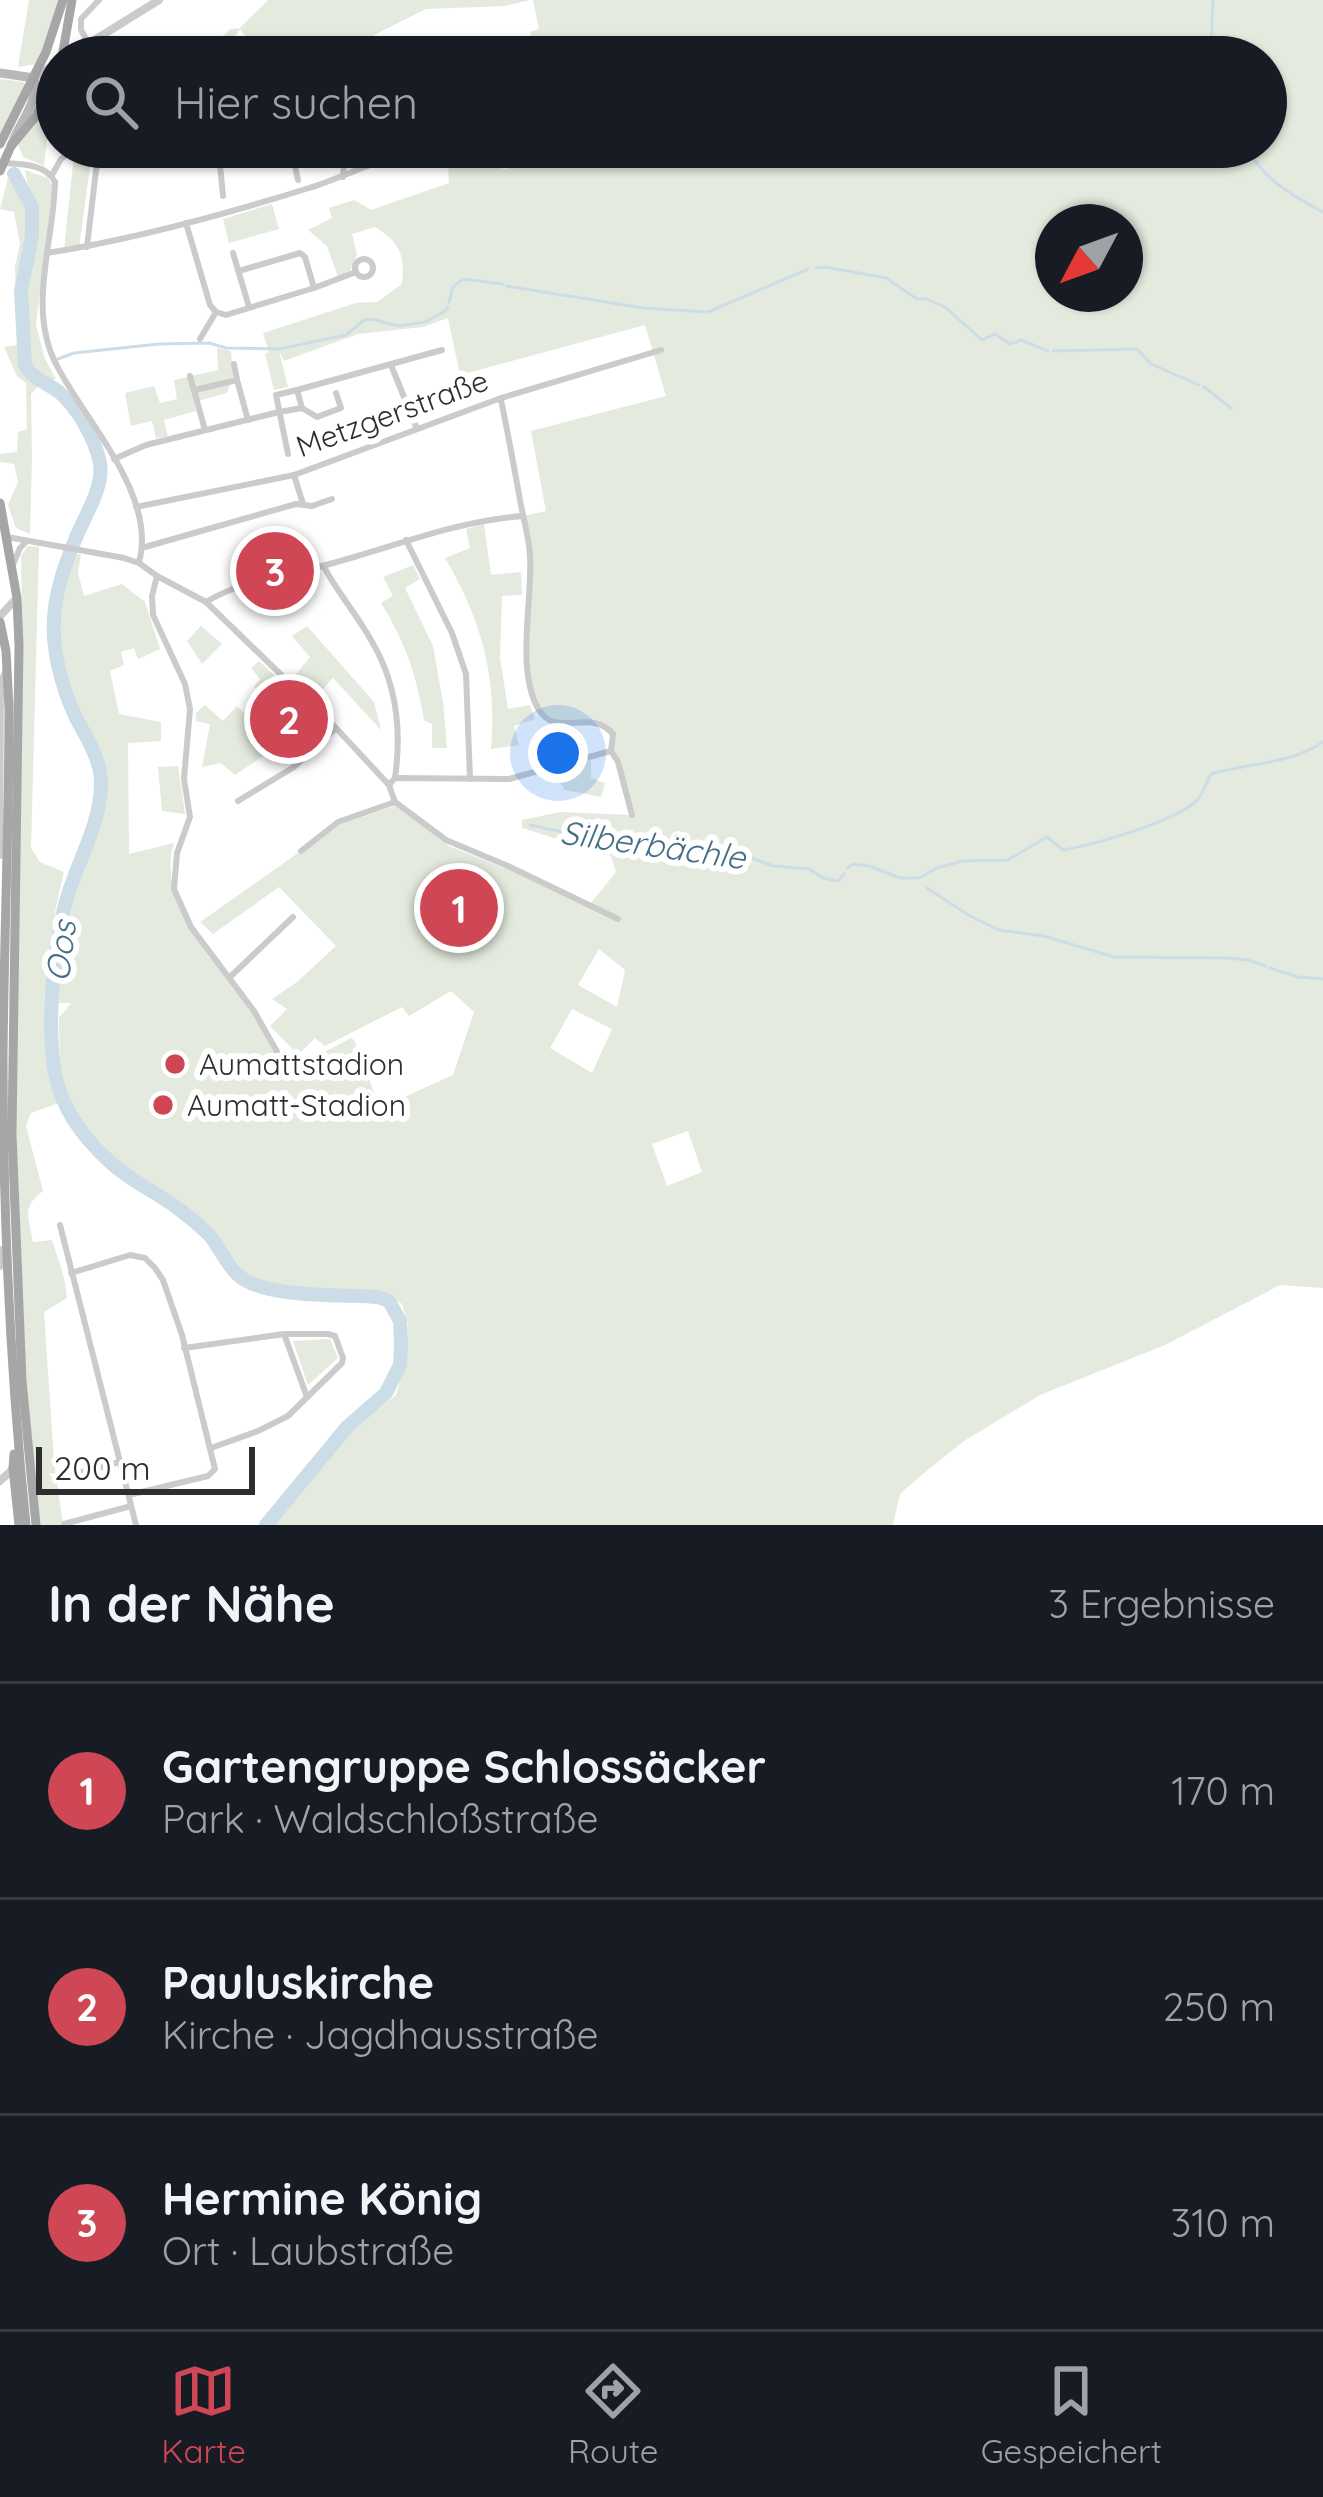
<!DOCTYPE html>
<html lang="de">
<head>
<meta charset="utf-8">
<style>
	:root { --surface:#171b24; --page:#20242c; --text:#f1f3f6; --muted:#9ea1a6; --line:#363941; --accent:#cf4755 }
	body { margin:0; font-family:Quicksand,sans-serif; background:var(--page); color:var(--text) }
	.compass { position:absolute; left:1035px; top:204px; width:108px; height:108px; border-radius:50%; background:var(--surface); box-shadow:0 3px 9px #0004; rotate:229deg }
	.scale { position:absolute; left:36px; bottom:30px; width:219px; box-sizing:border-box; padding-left:12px; border:6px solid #2e2e2e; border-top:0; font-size:33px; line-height:42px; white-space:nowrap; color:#2e2e2e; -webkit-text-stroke:9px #fff; paint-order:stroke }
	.you { position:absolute; left:558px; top:753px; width:42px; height:42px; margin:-30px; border:9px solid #fff; border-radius:50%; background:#1a73e8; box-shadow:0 0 0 18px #1a73e833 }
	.badge { display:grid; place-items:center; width:78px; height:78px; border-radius:50%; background:var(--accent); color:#fff; font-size:39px; font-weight:700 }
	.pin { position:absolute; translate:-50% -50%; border:6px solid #fff; box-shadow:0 3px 12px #0006 }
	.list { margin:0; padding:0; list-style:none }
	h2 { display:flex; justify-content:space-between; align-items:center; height:156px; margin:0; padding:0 48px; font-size:51px }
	h2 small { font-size:39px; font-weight:400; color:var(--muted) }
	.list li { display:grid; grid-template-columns:78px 1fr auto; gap:36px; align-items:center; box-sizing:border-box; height:216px; padding:0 48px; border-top:3px solid var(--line) }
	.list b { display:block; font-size:45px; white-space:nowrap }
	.list p { margin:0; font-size:39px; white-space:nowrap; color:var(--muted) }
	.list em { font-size:39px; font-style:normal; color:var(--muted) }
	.icon { flex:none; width:66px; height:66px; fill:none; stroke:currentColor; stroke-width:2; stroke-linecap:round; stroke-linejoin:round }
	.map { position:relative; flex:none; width:1323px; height:1525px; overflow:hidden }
	.search { position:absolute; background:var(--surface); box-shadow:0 3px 9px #0004; left:36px; right:36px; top:36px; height:132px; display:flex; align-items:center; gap:30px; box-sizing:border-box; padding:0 42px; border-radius:66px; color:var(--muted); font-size:45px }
	.sheet { height:804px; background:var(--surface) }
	nav { display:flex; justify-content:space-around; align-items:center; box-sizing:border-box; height:168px; border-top:3px solid var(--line); background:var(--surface); font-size:33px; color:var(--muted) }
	nav a { display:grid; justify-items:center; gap:6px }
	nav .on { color:var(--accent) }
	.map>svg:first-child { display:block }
	.green { fill:#e4eade; fill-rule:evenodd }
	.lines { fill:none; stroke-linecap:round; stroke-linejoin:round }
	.stream { stroke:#ccdde7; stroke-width:3 }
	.river { stroke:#ccdde7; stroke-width:14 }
	.minor { stroke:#cbcbcb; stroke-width:6 }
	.tertiary { stroke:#cbcbcb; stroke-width:8 }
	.secondary { stroke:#b8b8b8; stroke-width:9 }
	.primary { stroke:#a6a6a6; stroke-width:9 }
	.poi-dot { fill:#cf4755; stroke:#fff; stroke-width:4.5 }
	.labels { text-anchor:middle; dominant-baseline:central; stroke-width:12; stroke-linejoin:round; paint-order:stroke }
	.street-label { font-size:30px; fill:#2e2e2e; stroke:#fff }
	.poi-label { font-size:30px; fill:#2e2e2e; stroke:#fff; text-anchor:start }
	.water-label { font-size:33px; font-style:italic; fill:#466f86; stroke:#fff }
</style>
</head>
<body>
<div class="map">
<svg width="1323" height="1525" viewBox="0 0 1323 1525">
	<rect width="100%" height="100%" fill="#fff"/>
	<!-- green -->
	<g class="green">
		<polygon points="29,0 59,0 37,64 18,67"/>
		<polygon points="268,0 530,0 505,6 426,9 374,35 366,57 355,57 305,44 289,57 261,57 240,29 220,57 202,57 230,29 240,28"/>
		<path d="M 533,0 L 1323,0 L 1323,1288 L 1280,1285 L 1165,1345 L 1040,1395 L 964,1441 L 924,1473 L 900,1494 L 893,1525 L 270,1525 L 320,1461 L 349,1432 L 396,1395 L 406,1360 L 408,1324 L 402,1304 L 387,1294 L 363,1290 L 275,1287 L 254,1283 L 198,1217 L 129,1173 L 91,1137 L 70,1107 L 60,1078 L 59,1018 L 71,1003 L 59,1003 C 59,969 60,935 70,902 C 83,860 103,821 103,777 C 104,752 88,729 78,708 C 52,652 58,610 72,554 L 81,554 L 78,573 L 84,596 L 122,584 L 145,602 L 160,649 L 138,659 L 134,648 L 121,652 L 124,665 L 110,671 L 119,714 L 161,722 L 161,741 L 128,743 L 129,854 L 174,843 C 155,903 219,961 250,1006 C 266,1029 278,1055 293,1079 L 298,1066 L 351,1038 L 354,1040 L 380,1108 L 453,1075 L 474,1012 L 451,991 L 409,1016 L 402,1007 L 325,1046 L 315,1038 L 298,1055 L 270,1026 L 287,1009 L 272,999 L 297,982 L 336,946 L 279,887 L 213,934 L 200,922 L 338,825 L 395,806 L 449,846 L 504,868 L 508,866 L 590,904 L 616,872 L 611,856 L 522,828 L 522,820 L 560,812 L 631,815 C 625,791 610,755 613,734 L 605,725 L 557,724 L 537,707 L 529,673 L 530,554 L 523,516 L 546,511 L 531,431 L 666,396 L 645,325 L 460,375 L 448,318 L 423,327 L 358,334 L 284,361 L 279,350 L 288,387 L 274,390 L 265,354 L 269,352 L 263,333 L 356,303 L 377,302 L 402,284 C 405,254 400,243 375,227 L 352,234 L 357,255 L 349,273 L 338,277 L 327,246 L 308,230 L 332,218 L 329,208 L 354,200 L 371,210 L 449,183 L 448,160 L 473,147 L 487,147 L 492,166 L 507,170 L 509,153 L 520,147 L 1266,147 L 1266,57 L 535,57 L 530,32 L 539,29 ZM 1053,222 L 1125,222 L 1125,294 L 1053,294 ZM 599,949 L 625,970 L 617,1007 L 578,985 ZM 572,1009 L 612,1029 L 592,1073 L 550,1048 ZM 688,1131 L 702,1172 L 667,1186 L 652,1144 Z"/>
		<polygon points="0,79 24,82 26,86 0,135"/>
		<polygon points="57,82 57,96 50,115 44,166 23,157 18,145 40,117"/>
		<polygon points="89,147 104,147 90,167 79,248 64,249 74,155 85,152"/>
		<polygon points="25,170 48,178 53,187 36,325 45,359 56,379 39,385 31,394 32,457 30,534 16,528 8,505 18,482 14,464 0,462 0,454 17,452 18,432 27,429 26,383 17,376 4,347 17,345 15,267 20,244 14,212 0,209 8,178 22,201 30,197"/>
		<polygon points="272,204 279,229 229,243 223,219"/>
		<polygon points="217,348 231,351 233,376 227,393 194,402 196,411 164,420 168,437 156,438 152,421 131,426 125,393 154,386 160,403 177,399 174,380 218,370"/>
		<path d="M 484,524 L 491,575 L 521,572 L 522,595 L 502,596 L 500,658 L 508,709 L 530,705 L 535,719 L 514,726 L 519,745 L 491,749 C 497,676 482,621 445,558 L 470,548 L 466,529 Z"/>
		<path d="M 28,546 L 39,547 L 31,848 L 40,862 L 64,872 C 49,931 41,996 47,1058 C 48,1073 55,1089 59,1103 L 31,1113 L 26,1126 L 43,1191 C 21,1207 29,1218 33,1242 L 52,1240 C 58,1260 66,1278 67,1298 L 44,1312 L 54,1461 L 63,1525 L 40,1525 L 26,1377 L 19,1249 L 15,1082 L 23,662 L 21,556 Z"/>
		<path d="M 413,565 L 420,579 L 405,588 L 433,646 L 443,702 L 447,748 L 432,748 L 432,724 L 424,720 C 416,673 406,644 381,603 L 393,596 L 383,577 Z"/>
		<polygon points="201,626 222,644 202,664 187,641"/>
		<polygon points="307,626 374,702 381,730 333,678 314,699 293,678 310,657 292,636"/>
		<polygon points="259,661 283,683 269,699 254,687 260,679 251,668"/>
		<polygon points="205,705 223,721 237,706 256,725 262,719 284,742 235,775 221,763 202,767 210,724 196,721 196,713"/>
		<polygon points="591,760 591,778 605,783 601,797 565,790 553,771"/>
		<polygon points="178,766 185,814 162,811 158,767"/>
		<polygon points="330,1339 338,1358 308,1385 293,1341"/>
	</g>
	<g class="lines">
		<!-- stream -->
		<g class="stream">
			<polyline points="1213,0 1211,48 1214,57"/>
			<path d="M 1247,147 C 1262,179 1293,196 1323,212"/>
			<polyline points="816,268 826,267 886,278 917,299 927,299 945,307 982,340 995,334 1010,344 1021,340 1048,351"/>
			<polyline points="507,286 643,308 708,312 808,269"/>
			<polyline points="449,302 453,287 463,279 503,284"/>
			<polyline points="1053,351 1137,349 1151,364 1199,385"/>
			<polyline points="58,359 74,353 159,344 209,343 226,348 279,349 346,335 364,320 371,319 399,326 425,322 445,311 448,307"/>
			<polyline points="1204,387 1231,408"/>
			<polyline points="530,825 591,838 635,835 647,842 715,860 746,856 773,866 809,869 823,878 838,881 844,874"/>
			<path d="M 848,868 L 852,864 L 869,866 L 900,878 L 919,878 L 937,868 L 962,861 L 1008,860 L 1047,837 L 1063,850 C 1092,845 1179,821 1198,799 C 1203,793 1207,781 1211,774 C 1249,763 1291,764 1323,742"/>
			<polyline points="927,888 970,916 999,930 1044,936 1114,957 1227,958 1248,960 1265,966"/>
			<polyline points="1270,968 1298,977 1323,979"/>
		</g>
		<!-- river -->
		<path class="river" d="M 14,174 L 32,207 L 32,236 L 21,291 L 25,365 C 33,380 46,382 59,392 C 78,408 95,439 100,463 C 104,488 84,517 75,540 C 65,564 55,592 54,619 C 52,651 62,687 75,716 C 86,737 101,759 101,783 C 101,826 75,865 65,905 C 53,949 46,1033 56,1078 C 63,1110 85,1139 109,1161 C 129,1180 154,1191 176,1207 C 188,1216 201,1226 211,1237 C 220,1249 226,1263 237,1274 C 262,1299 341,1294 378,1297 L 389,1301 L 400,1321 L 401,1345 L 400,1365 L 386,1393 L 347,1427 L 266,1525"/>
		<!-- minor -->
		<g class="minor">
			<polyline points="89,44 81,30 81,19 99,0"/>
			<polyline points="387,57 418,42 466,39 465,57"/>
			<polyline points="291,147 298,180"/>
			<path d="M 4,163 C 22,164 46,164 55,182 C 54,242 27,307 56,364 C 84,420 158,495 139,563"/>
			<polyline points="52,175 61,159 76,147"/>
			<polyline points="343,177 345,147"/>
			<polyline points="223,196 220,165 224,147"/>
			<polyline points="186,223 210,305 216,312 226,315 314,288 356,272"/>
			<polyline points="87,247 96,170 105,147"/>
			<path d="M 47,253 C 136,239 223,215 309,188 C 342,178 372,161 406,154 C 424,150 443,151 461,147"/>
			<polyline points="233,253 249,307"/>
			<circle cx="364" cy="268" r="9"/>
			<polyline points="239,271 300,253 305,257 314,288"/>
			<polyline points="200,339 216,312"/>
			<polyline points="234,364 237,380"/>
			<polyline points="391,365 417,429"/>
			<polyline points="190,376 205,430"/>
			<polyline points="195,390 237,380 248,420"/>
			<polyline points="297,390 442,350"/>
			<path d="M 501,400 C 508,433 514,467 520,500 C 523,518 529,537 530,555 C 533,599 515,671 539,710 C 557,739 590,707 613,734 L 611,751"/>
			<polyline points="288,454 276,395 297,390 302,408"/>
			<polyline points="114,459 146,445 279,412 302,408 317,417 341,408 336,393"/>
			<polyline points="294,475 303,504"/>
			<polyline points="136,507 294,475 501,398 661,350"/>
			<polyline points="7,537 124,558 139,563 157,576 206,602 336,728 389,785 395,778 509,779 611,751"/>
			<polyline points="406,540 452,633 466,674 470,779"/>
			<polyline points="145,547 296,504 312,506 332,499"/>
			<polyline points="12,567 20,548 25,543"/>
			<path d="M 324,567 C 338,593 357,615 371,640 C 397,683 402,729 395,778"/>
			<polyline points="157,576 152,596 153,615 185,684 190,709 184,779 190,817 177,853 174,889 191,927 254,1011 288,1071"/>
			<path d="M 206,602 C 242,580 282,577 322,566 C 389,549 453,521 523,516"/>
			<polyline points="611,751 618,762 632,815"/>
			<polyline points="238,801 294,767 336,728"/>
			<polyline points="395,802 446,840 508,866 618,919"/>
			<polyline points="301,851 338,822 395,802 389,785"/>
			<polyline points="0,856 1,682 6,669"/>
			<polyline points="230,977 293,917"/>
			<polyline points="60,1225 136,1525"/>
			<polyline points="0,1249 0,1267"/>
			<polyline points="71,1273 130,1255 145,1258 155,1268 163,1280 182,1335 215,1469 208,1476 129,1495"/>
			<polyline points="284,1334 307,1397"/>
			<polyline points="184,1348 284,1334 328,1334 335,1336 343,1358 342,1363 288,1416 258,1431 211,1448"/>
			<polyline points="59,1478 120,1462"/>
			<polyline points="64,1524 131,1506"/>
		</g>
		<!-- tertiary -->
		<g class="tertiary">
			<polyline points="67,57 159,0"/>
			<polyline points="34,78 57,63"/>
			<polyline points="0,616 15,600"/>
			<polyline points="0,1481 12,1470"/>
		</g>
		<!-- secondary -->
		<path class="secondary" d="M 0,73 L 34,78 C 39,104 19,122 11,146"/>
		<!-- primary -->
		<g class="primary">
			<polyline points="62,57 72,0"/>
			<polyline points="0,144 46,52 63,0"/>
			<polyline points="0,171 11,146 36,116 57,72"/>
			<polyline points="0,503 17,598 19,646 12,1134 22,1381 36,1525"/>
			<path d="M 0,622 L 6,651 L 9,708 C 9,824 4,941 3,1057 C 3,1213 10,1369 26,1525"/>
			<polyline points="14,1454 13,1468 19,1525"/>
		</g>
	</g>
	<!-- markers -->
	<g class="poi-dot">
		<circle cx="175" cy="1064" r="12"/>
		<circle cx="163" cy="1105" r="12"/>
	</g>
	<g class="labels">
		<!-- street labels -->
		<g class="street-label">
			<text transform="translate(392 413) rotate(-20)">Metzgerstraße</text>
		</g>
		<!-- poi labels -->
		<g class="poi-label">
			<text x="199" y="1064">Aumattstadion</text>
			<text x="187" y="1105">Aumatt-Stadion</text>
		</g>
		<!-- water labels -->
		<g class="water-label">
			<text transform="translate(653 844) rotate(8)">Silberbächle</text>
			<text transform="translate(60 951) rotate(-83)">Oos</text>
		</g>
	</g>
</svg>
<svg class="compass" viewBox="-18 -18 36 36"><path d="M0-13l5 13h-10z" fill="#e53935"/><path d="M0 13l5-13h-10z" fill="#9ea1a6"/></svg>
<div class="scale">200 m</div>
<div class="you"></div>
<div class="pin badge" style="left:459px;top:908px">1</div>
<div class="pin badge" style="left:289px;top:719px">2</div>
<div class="pin badge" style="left:275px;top:571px">3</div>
<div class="search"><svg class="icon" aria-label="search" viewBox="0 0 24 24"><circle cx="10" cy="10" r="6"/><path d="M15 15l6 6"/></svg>Hier suchen</div>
</div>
<section class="sheet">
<h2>In der Nähe<small>3 Ergebnisse</small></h2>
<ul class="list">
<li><span class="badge">1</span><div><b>Gartengruppe Schlossäcker</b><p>Park · Waldschloßstraße</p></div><em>170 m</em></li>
<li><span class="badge">2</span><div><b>Pauluskirche</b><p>Kirche · Jagdhausstraße</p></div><em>250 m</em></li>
<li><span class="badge">3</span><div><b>Hermine König</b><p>Ort · Laubstraße</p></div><em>310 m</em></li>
</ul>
</section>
<nav>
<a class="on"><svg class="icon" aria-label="map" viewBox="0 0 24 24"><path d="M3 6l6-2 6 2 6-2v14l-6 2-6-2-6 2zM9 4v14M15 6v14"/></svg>Karte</a>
<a><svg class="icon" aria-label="directions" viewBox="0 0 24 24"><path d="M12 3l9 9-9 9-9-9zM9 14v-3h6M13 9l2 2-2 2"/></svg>Route</a>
<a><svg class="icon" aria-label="saved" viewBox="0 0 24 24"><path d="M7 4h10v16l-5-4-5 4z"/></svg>Gespeichert</a>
</nav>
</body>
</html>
